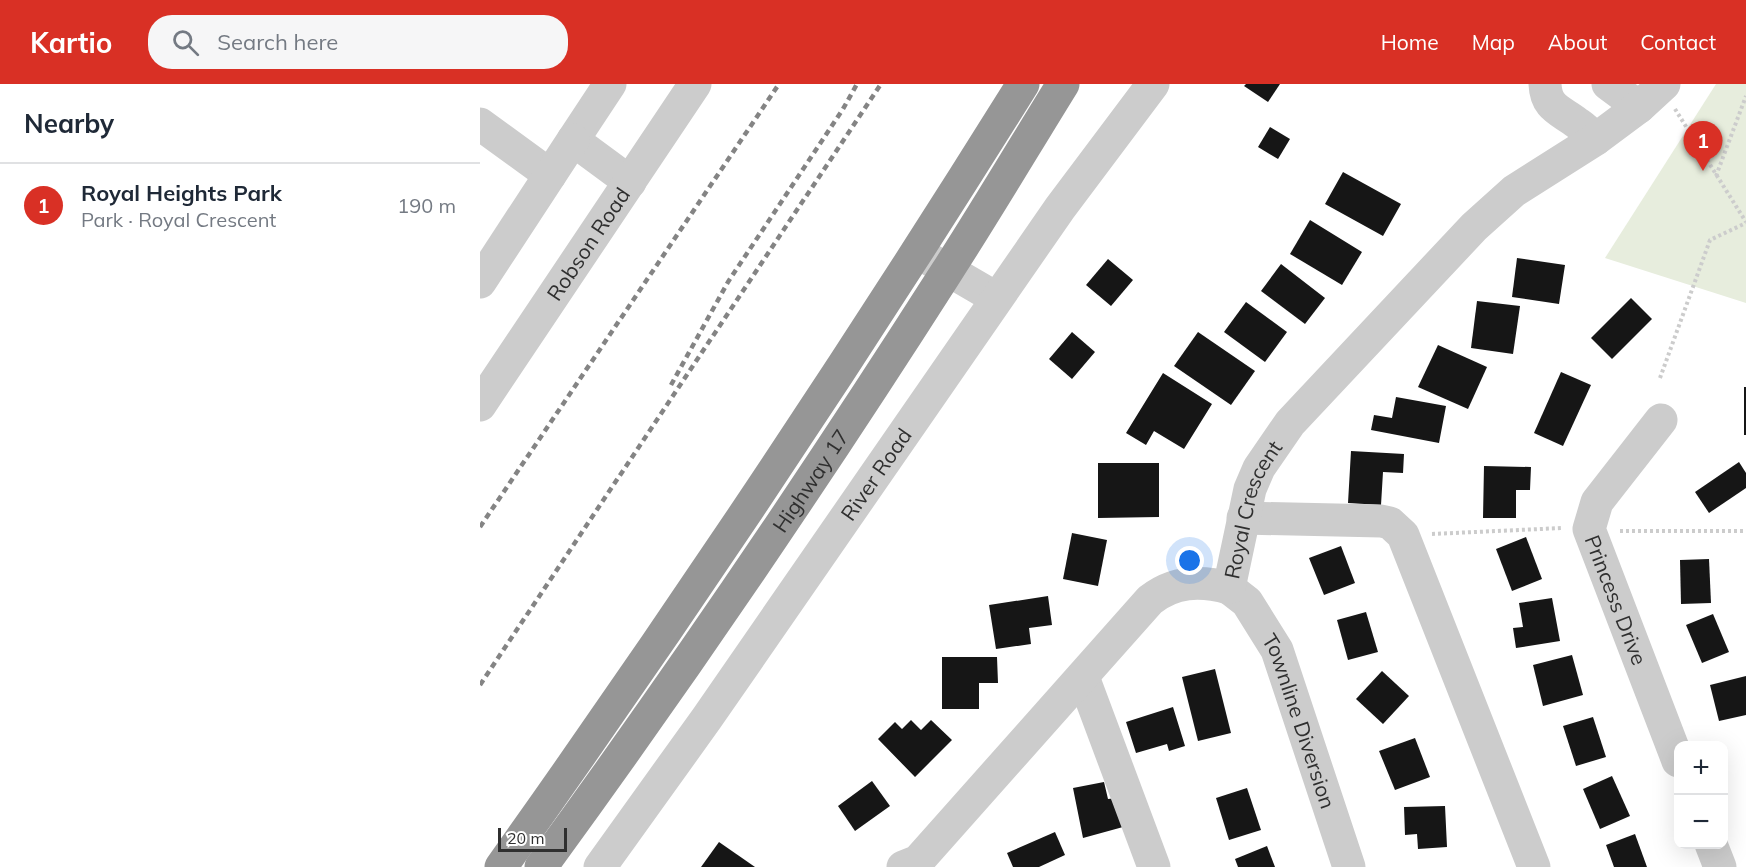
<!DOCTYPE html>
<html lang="en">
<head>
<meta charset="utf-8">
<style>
	:root { --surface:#fff; --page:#f6f6f7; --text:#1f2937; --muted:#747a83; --line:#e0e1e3; --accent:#d93025 }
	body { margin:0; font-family:Mulish,sans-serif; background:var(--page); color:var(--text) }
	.controls { position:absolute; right:18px; bottom:18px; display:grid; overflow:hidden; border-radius:12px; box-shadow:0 6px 24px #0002 }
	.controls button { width:54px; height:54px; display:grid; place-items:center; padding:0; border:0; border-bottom:2px solid var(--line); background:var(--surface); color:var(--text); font:30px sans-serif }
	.scale { position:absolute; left:18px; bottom:15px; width:69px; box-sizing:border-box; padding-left:6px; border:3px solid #2f2f2f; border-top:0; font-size:16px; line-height:21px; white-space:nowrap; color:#2f2f2f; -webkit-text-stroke:4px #fff; paint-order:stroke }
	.you { position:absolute; left:710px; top:477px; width:21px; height:21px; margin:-15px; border:4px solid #fff; border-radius:50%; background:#1a73e8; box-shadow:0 0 0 9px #1a73e833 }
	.badge { display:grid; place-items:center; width:39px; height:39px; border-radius:50%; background:var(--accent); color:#fff; font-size:20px; font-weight:700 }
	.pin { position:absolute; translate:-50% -50px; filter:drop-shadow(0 2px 3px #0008) }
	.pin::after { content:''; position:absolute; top:32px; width:21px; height:18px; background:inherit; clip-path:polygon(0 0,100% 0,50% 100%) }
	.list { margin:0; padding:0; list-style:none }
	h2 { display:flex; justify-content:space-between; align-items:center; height:78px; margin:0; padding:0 24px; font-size:26px }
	h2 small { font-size:20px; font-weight:400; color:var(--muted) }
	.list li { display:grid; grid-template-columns:39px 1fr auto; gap:18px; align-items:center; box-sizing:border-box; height:84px; padding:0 24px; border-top:2px solid var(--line) }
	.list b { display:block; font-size:22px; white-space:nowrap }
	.list p { margin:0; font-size:20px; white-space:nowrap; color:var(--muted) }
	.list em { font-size:20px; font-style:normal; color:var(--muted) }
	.icon { flex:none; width:33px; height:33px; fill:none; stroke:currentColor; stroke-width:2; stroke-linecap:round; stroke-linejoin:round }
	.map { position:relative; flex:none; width:1266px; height:783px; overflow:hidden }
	header { display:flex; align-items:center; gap:36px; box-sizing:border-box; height:84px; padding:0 30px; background:var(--accent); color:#fff }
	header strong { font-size:28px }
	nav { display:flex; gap:33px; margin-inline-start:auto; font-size:21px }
	.search { width:420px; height:54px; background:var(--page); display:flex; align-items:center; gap:15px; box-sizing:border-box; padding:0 21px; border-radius:24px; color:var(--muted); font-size:22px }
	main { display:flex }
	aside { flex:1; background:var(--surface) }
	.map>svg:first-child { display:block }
	.green { fill:#e7eddd }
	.building { fill:#161616 }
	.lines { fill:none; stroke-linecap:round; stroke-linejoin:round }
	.path { stroke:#ccc; stroke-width:4; stroke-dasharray:3 3; stroke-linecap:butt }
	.minor { stroke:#ccc; stroke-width:33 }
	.highway { stroke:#969696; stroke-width:33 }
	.rail { stroke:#848484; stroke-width:4.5; stroke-dasharray:6 4.5; stroke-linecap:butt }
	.labels { text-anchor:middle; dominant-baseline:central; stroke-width:6; stroke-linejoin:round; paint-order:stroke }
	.street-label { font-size:21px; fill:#2f2f2f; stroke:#fff }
</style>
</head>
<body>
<header>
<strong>Kartio</strong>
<div class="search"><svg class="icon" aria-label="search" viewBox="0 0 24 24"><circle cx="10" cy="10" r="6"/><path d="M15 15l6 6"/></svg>Search here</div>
<nav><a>Home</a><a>Map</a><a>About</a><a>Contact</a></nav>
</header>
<main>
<aside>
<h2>Nearby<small></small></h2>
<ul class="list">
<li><span class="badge">1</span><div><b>Royal Heights Park</b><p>Park · Royal Crescent</p></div><em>190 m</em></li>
</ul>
</aside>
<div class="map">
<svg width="1266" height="783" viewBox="0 0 1266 783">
	<rect width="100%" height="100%" fill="#fff"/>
	<!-- green -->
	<polygon class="green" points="1236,0 1266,0 1266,219 1125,174"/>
	<!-- building -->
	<g class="building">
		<polygon points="766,0 800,0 788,18 764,2"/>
		<polygon points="790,43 810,55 798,75 778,63"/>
		<polygon points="863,88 921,120 903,152 845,120"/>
		<polygon points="830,136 882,168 862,201 810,170"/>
		<polygon points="1037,174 1085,181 1079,220 1032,213"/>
		<polygon points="628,175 653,196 631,222 606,201"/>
		<polygon points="801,180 845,214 825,240 781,207"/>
		<polygon points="1151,214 1172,235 1132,275 1111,254"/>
		<polygon points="997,217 1040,222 1033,270 991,264"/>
		<polygon points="766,218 807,248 785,278 744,248"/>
		<polygon points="592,248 615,268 592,295 569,275"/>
		<polygon points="718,248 775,287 751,321 694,282"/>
		<polygon points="958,261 1007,283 988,325 938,303"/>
		<polygon points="1081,288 1111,301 1083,362 1054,349"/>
		<polygon points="683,289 732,320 704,365 674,347 666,361 646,349"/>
		<rect x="1264" y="303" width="2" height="48"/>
		<polygon points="916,313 966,322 959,359 891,346 894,331 912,334"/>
		<polygon points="871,367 924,370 923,389 903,388 901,421 868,419"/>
		<polygon points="1259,378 1266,389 1266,404 1229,429 1215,408"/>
		<polygon points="618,379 679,379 679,433 618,434"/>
		<polygon points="1004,382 1051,383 1050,406 1036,406 1036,434 1003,434"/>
		<polygon points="592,449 627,456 618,502 583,495"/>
		<polygon points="1046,453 1062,495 1032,507 1016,465"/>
		<polygon points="861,462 875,499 844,511 829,474"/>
		<polygon points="1229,475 1231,519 1201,520 1200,476"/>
		<polygon points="568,512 572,541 549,544 551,560 516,565 509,521"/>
		<polygon points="1072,514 1080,557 1036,564 1033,544 1043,543 1039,519"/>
		<polygon points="886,528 898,568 868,576 857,536"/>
		<polygon points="1233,530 1249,568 1222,579 1206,541"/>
		<polygon points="1092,571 1103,611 1063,622 1053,581"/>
		<polygon points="462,573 517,573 518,599 499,599 499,625 462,625"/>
		<polygon points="735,585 751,649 718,657 702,593"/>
		<polygon points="902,587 929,612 903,640 876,615"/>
		<polygon points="1266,592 1266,631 1239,637 1230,601"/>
		<polygon points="693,623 705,662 689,667 687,660 656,669 646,638"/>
		<polygon points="1113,633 1126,673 1096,682 1083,642"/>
		<polygon points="431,636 441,646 451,636 472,656 435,693 398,655 415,638 422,645"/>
		<polygon points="935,654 950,693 915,706 899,667"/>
		<polygon points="1132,692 1150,732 1120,745 1103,705"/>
		<polygon points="392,697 410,722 375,747 358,722"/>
		<polygon points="624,698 628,715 637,714 643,743 603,754 593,704"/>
		<polygon points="767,704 781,746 749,756 736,714"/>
		<polygon points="965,722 967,763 938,765 937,750 925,751 924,723"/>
		<polygon points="575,748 585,771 559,783 533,783 527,769"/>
		<polygon points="1155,750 1167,783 1134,783 1126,761"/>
		<polygon points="239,758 275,783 221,783"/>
		<polygon points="787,762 795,783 758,783 755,775"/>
	</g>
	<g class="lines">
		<!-- path -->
		<g class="path">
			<polyline points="1195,25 1266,138"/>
			<polyline points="1236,92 1266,12"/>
			<polyline points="1180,294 1230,156 1266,139"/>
			<polyline points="1140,447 1266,447"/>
			<polyline points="952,450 1082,444"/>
		</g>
		<!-- minor -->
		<g class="minor">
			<polyline points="130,0 93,56 150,98"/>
			<path d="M 1065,0 C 1066,24 1080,26 1097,39 C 1104,43 1110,50 1116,55"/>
			<polyline points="1128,0 1159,23"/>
			<polyline points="0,40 70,91"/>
			<polyline points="437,168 516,214"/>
			<polyline points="0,198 93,56"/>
			<path id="s1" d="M 0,321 L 215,0"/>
			<path id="s2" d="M 1181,336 L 1117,418 L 1109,445 L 1198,677"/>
			<polyline points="763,434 901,437 910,439 923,451 1054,783"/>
			<path id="s3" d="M 749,504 L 767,518 L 797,566 L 869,783"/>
			<polyline points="603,593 674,783"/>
			<polyline points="1231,760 1240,783"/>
			<path id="s4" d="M 120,783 L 227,634 L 580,124 L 673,0"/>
			<path id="s5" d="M 423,783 L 438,777 L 670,516 C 694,497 720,496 749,504 L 770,405 L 779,384 L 810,339 L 994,143 L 1034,107 L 1116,55 L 1159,23 L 1184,0"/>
		</g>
		<!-- highway -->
		<g class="highway">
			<path d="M 21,783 C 203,527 377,266 543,0"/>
			<path id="s6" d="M 61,783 C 202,590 337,391 466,189 C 506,127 544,63 583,0"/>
		</g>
		<!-- rail -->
		<g class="rail">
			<polyline points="191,301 248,198 363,25 377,0"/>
			<polyline points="0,443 299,0"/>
			<polyline points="0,601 401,0"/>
		</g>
	</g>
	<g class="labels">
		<!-- street labels -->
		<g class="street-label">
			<text stroke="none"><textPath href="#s1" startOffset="194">Robson Road</textPath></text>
			<text stroke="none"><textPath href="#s4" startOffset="480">River Road</textPath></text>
			<text stroke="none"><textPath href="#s6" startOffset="471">Highway 17</textPath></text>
			<text stroke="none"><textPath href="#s5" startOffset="531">Royal Crescent</textPath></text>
			<text stroke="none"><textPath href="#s2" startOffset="208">Princess Drive</textPath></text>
			<text stroke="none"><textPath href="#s3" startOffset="154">Townline Diversion</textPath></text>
		</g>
	</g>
</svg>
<div class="controls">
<button>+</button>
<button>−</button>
</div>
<div class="scale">20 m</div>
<div class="you"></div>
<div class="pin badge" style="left:1223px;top:87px">1</div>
</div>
</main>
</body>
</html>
